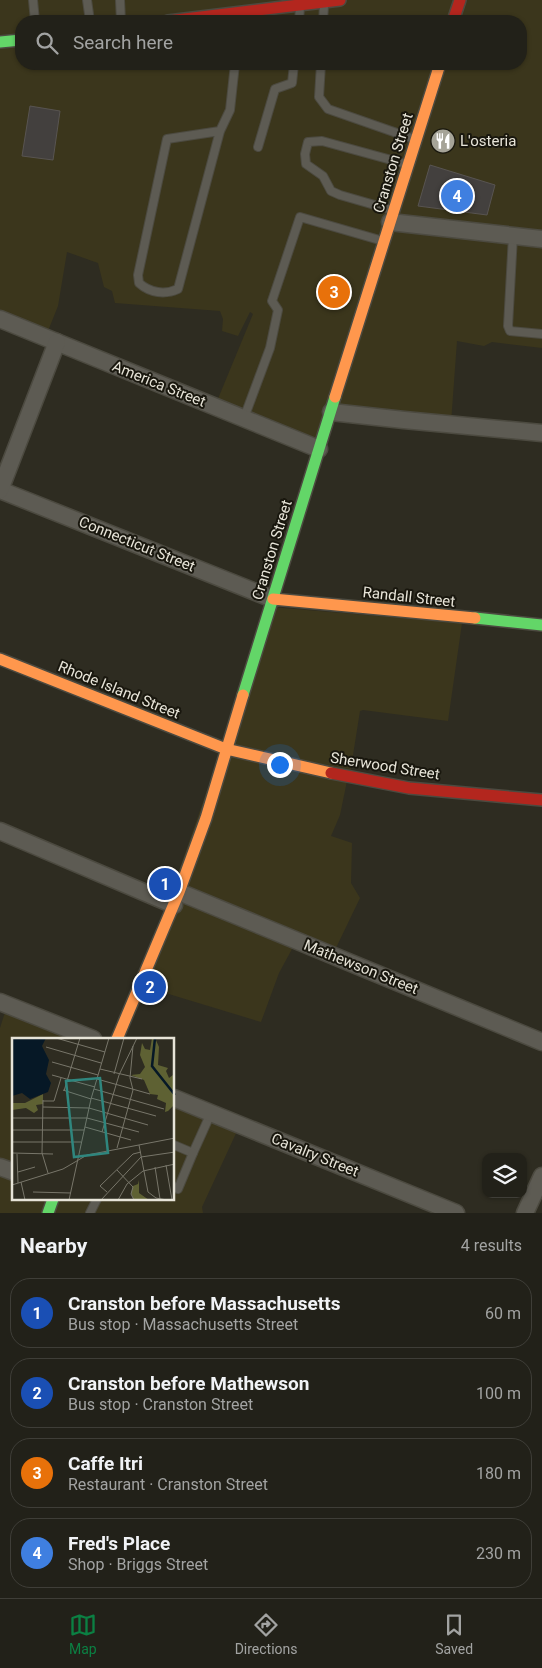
<!DOCTYPE html>
<html lang="en">
<head>
<meta charset="utf-8">
<style>
	:root { --surface:#222119; --page:#2a2922; --text:#f1f3f6; --muted:#a2a3a2; --line:#3f3e38; --accent:#0b8043 }
	body { margin:0; font-family:Roboto,sans-serif; background:var(--page); color:var(--text) }
	.controls { position:absolute; right:15px; bottom:15px; display:grid; overflow:hidden; border-radius:10px; box-shadow:0 1px 4px #0004 }
	.controls button { width:45px; height:45px; display:grid; place-items:center; padding:0; border:0; border-bottom:1px solid var(--line); background:var(--surface); color:var(--text); font:25px sans-serif }
	.you { position:absolute; left:279px; top:764px; width:18px; height:18px; margin:-12px; border:4px solid #fff; border-radius:50%; background:#1a73e8; box-shadow:0 0 0 8px #1a73e833 }
	.badge { display:grid; place-items:center; width:32px; height:32px; border-radius:50%; background:var(--accent); color:#fff; font-size:16px; font-weight:700 }
	.pin { position:absolute; translate:-50% -50%; border:2px solid #fff; box-shadow:0 1px 5px #0006 }
	.list { margin:0; padding:0; list-style:none }
	h2 { display:flex; justify-content:space-between; align-items:center; height:65px; margin:0; padding:0 20px; font-size:21px }
	h2 small { font-size:16px; font-weight:400; color:var(--muted) }
	.list li { display:grid; grid-template-columns:32px 1fr auto; gap:15px; align-items:center; box-sizing:border-box; height:70px; margin:0 10px 10px; padding:0 10px; border:1px solid var(--line); border-radius:20px }
	.list b { display:block; font-size:19px; white-space:nowrap }
	.list p { margin:0; font-size:16px; white-space:nowrap; color:var(--muted) }
	.list em { font-size:16px; font-style:normal; color:var(--muted) }
	.icon { flex:none; width:28px; height:28px; fill:none; stroke:currentColor; stroke-width:2; stroke-linecap:round; stroke-linejoin:round }
	.map { position:relative; flex:none; width:542px; height:1213px; overflow:hidden }
	.search { position:absolute; background:var(--surface); box-shadow:0 1px 4px #0004; left:15px; right:15px; top:15px; height:55px; display:flex; align-items:center; gap:12px; box-sizing:border-box; padding:0 18px; border-radius:20px; color:var(--muted); font-size:19px }
	.sheet { height:385px; background:var(--surface) }
	nav { display:flex; justify-content:space-around; align-items:center; box-sizing:border-box; height:70px; border-top:1px solid var(--line); background:var(--surface); font-size:14px; color:var(--muted) }
	nav a { display:grid; justify-items:center; gap:2px }
	nav .on { color:var(--accent) }
	.map>svg:first-child { display:block }
	.built { fill:#3b361c; fill-rule:evenodd }
	.building { fill:#43403e; stroke:#585451 }
	.lines { fill:none; stroke-linecap:round; stroke-linejoin:round }
	.lane-casing { stroke:#4c4a40; stroke-width:10 }
	.street-casing { stroke:#4c4a40; stroke-width:19 }
	.fast-casing { stroke:#4c4a40; stroke-width:14 }
	.slow-casing { stroke:#4c4a40; stroke-width:14 }
	.jam-casing { stroke:#4c4a40; stroke-width:14 }
	.lane { stroke:#5d5b53; stroke-width:8 }
	.street { stroke:#5d5b53; stroke-width:16 }
	.fast { stroke:#63d668; stroke-width:11 }
	.slow { stroke:#ff974d; stroke-width:11 }
	.jam { stroke:#b3261e; stroke-width:11 }
	.labels { text-anchor:middle; dominant-baseline:central; stroke-width:4; stroke-linejoin:round; paint-order:stroke }
	.poi-label { font-size:15px; fill:#e7e4d8; stroke:#19170e; text-anchor:start }
	.street-label { font-size:15px; fill:#e7e4d8; stroke:#19170e }
	.inset-river { fill:none; stroke:#061826; stroke-width:2.5 }
	.inset-road { fill:none; stroke:#78766a; stroke-width:1 }
	.view { fill:#2f867e; fill-opacity:0.15; stroke:#2f867e; stroke-width:2.5 }
	.inset-edge { fill:none; stroke:#e7e4d8; stroke-width:2.5 }
</style>
</head>
<body>
<div class="map">
<svg width="542" height="1213" viewBox="0 0 542 1213">
	<rect width="100%" height="100%" fill="#2e2c21"/>
	<!-- built -->
	<g class="built">
		<path d="M 0,0 L 542,0 L 542,348 L 492,342 L 484,346 L 457,341 L 451,423 L 334,414 L 318,447 L 215,406 L 253,314 L 250,312 L 238,336 L 222,331 L 223,319 L 220,311 L 115,303 L 112,291 L 104,287 L 98,263 L 67,252 L 58,306 L 46,336 L 0,321 ZM 21,21 L 521,21 L 521,64 L 21,64 Z"/>
		<polygon points="271,607 462,623 448,721 363,710 360,711 350,774 347,781 340,815 331,836 352,843 351,883 360,898 335,950 298,938 279,973 261,1022 139,985"/>
		<polygon points="6,1009 89,1039 14,1039 14,1199 174,1199 174,1100 238,1129 202,1207 203,1213 0,1213 0,1028"/>
	</g>
	<!-- building -->
	<g class="building">
		<polygon points="30,106 60,111 53,160 22,156"/>
		<polygon points="430,165 495,185 487,215 418,206"/>
	</g>
	<g class="lines">
		<defs>
			<g id="lane">
				<polyline points="33,0 35,21"/>
				<polyline points="87,0 90,21"/>
				<polyline points="120,0 121,21"/>
				<polyline points="299,21 300,7"/>
				<polyline points="323,21 324,6"/>
				<polyline points="321,64 319,97 328,109 414,139"/>
				<path d="M 220,131 L 167,139 L 138,275 L 139,283 C 150,293 165,295 178,289 L 220,131 L 230,110 L 235,64"/>
				<polyline points="258,147 275,89 292,83 294,64"/>
				<polyline points="392,210 340,195 331,191 323,176 306,164 305,154 308,142 322,141 406,164"/>
				<polyline points="513,236 508,326 510,331 542,334"/>
				<polyline points="244,418 270,348 278,310 272,301 300,217 383,241"/>
				<polyline points="174,1145 193,1153 211,1113"/>
				<polyline points="174,1187 178,1189 193,1153"/>
				<polyline points="90,1213 97,1199"/>
			</g>
			<g id="street">
				<polyline points="390,222 542,239"/>
				<polyline points="0,319 319,449"/>
				<polyline points="331,412 404,420 542,433"/>
				<polyline points="0,490 273,599"/>
				<polyline points="0,490 57,342"/>
				<polyline points="0,831 174,905"/>
				<polyline points="179,892 542,1042"/>
				<polyline points="0,1002 93,1039"/>
				<polyline points="174,1098 456,1213"/>
				<polyline points="0,1167 14,1172"/>
				<polyline points="525,1213 542,1176"/>
			</g>
			<g id="fast">
				<polyline points="0,42 21,40"/>
				<polyline points="475,618 542,625"/>
				<polyline points="243,695 335,397"/>
				<polyline points="48,1213 53,1199"/>
			</g>
			<g id="slow">
				<polyline points="335,397 440,64"/>
				<polyline points="273,599 475,618"/>
				<polyline points="0,659 226,749 331,773"/>
				<polyline points="117,1039 179,892 206,818 243,695"/>
			</g>
			<g id="jam">
				<polyline points="168,21 340,0"/>
				<polyline points="453,21 460,0"/>
				<polyline points="331,773 409,788 542,800"/>
			</g>
		</defs>
		<!-- lane casing -->
		<use href="#lane" class="lane-casing"/>
		<!-- street casing -->
		<use href="#street" class="street-casing"/>
		<!-- fast casing -->
		<use href="#fast" class="fast-casing"/>
		<!-- slow casing -->
		<use href="#slow" class="slow-casing"/>
		<!-- jam casing -->
		<use href="#jam" class="jam-casing"/>
		<!-- lane -->
		<use href="#lane" class="lane"/>
		<!-- street -->
		<use href="#street" class="street"/>
		<!-- fast -->
		<use href="#fast" class="fast"/>
		<!-- slow -->
		<use href="#slow" class="slow"/>
		<!-- jam -->
		<use href="#jam" class="jam"/>
	</g>
	<!-- icons -->
	<defs>
		<symbol id="restaurant-disc" viewBox="-11 -11 22 22"><circle r="9.5" fill="#a6a498" stroke="#19170e"/><path d="M-5-6h1v4h1v-4h1v4h1v-4h1v5L-1.5 .5V6h-2V.5L-5-1ZM5-6V6H3V1.5H1.5Q1.5-4 5-6Z" fill="#fff"/></symbol>
	</defs>
	<g fill-rule="evenodd">
		<use href="#restaurant-disc" x="429" y="127" width="28" height="28"/>
	</g>
	<g class="labels">
		<!-- poi labels -->
		<g class="poi-label">
			<text x="460" y="141">L'osteria</text>
		</g>
		<!-- street labels -->
		<g class="street-label">
			<text transform="translate(393 163) rotate(-73)">Cranston Street</text>
			<text transform="translate(159 384) rotate(22)">America Street</text>
			<text transform="translate(137 544) rotate(22)">Connecticut Street</text>
			<text transform="translate(272 550) rotate(-73)">Cranston Street</text>
			<text transform="translate(409 597) rotate(6)">Randall Street</text>
			<text transform="translate(119 690) rotate(22)">Rhode Island Street</text>
			<text transform="translate(385 766) rotate(9)">Sherwood Street</text>
			<text transform="translate(361 967) rotate(22)">Mathewson Street</text>
			<text transform="translate(315 1155) rotate(22)">Cavalry Street</text>
		</g>
	</g>
	<!-- overview -->
	<g transform="translate(12 1038)">
		<rect width="162" height="162" fill="#2e2c21"/>
		<path d="M 140,0 L 143,0 L 147,9 L 146,27 L 156,30 L 154,33 L 157,40 L 161,37 L 162,45 L 162,67 L 156,73 L 153,74 L 154,65 L 145,61 L 146,57 L 138,56 L 132,42 L 119,37 L 128,36 L 133,29 L 128,17 L 130,5 L 133,11 L 138,12 ZM 31,56 L 31,66 L 24,67 L 26,72 L 22,75 L 14,70 L 0,72 L 0,65 L 13,65 ZM 127,142 L 127,155 L 137,162 L 122,162 L 119,155 L 121,148 L 126,146 Z" fill="#5e6133"/>
		<path d="M 0,0 L 34,0 L 30,8 L 37,22 L 34,36 L 39,45 L 36,54 L 18,61 L 10,55 L 0,58 Z" fill="#061826"/>
		<path class="inset-river" d="M 143,0 L 140,28 L 163,57"/>
		<path class="inset-road" d="M 44,0 L 93,14M 34,9 L 89,25M 40,24 L 86,37M 88,31 L 130,41M 102,36 L 112,0M 40,37 L 83,49M 85,41 L 138,56M 82,51 L 152,71M 51,52 L 79,61M 52,53 L 68,0M 79,60 L 144,78M 31,62 L 30,115 L 36,135M 31,63 L 42,63 L 49,40M 31,69 L 77,70 L 136,87M 0,80 L 75,80 L 127,94M 73,89 L 119,102M 0,92 L 72,92M 90,94 L 107,37 L 125,0M 0,104 L 69,104M 127,107 L 136,154 L 144,160 L 155,162M 105,110 L 121,52 L 118,40 L 121,8M 0,115 L 41,116M 5,116 L 6,145M 154,127 L 160,162M 143,129 L 148,161M 105,132 L 121,149 L 119,156 L 122,162M 6,134 L 23,129M 9,144 L 13,162M 0,147 L 51,131 L 75,117 L 163,100M 21,154 L 59,155M 95,154 L 88,148 L 121,116 L 129,114M 57,162 L 79,61 L 97,0M 89,162 L 129,119 L 163,114M 106,162 L 115,146 L 131,133 L 163,126"/>
		<path class="view" d="M 88,40 L 96,115 L 62,119 L 54,43 Z"/>
		<rect width="162" height="162" class="inset-edge"/>
	</g>
</svg>
<div class="controls">
<button><svg class="icon" aria-label="layers" viewBox="0 0 24 24"><path d="M12 4l9 5-9 5-9-5zM3 14l9 5 9-5"/></svg></button>
</div>
<div class="you"></div>
<div class="pin badge" style="left:165px;top:884px;background:#1a4fb4">1</div>
<div class="pin badge" style="left:150px;top:987px;background:#1a4fb4">2</div>
<div class="pin badge" style="left:334px;top:292px;background:#e8710a">3</div>
<div class="pin badge" style="left:457px;top:196px;background:#3f7fe0">4</div>
<div class="search"><svg class="icon" aria-label="search" viewBox="0 0 24 24"><circle cx="10" cy="10" r="6"/><path d="M15 15l6 6"/></svg>Search here</div>
</div>
<section class="sheet">
<h2>Nearby<small>4 results</small></h2>
<ul class="list">
<li><span class="badge" style="background:#1a4fb4">1</span><div><b>Cranston before Massachusetts</b><p>Bus stop · Massachusetts Street</p></div><em>60 m</em></li>
<li><span class="badge" style="background:#1a4fb4">2</span><div><b>Cranston before Mathewson</b><p>Bus stop · Cranston Street</p></div><em>100 m</em></li>
<li><span class="badge" style="background:#e8710a">3</span><div><b>Caffe Itri</b><p>Restaurant · Cranston Street</p></div><em>180 m</em></li>
<li><span class="badge" style="background:#3f7fe0">4</span><div><b>Fred's Place</b><p>Shop · Briggs Street</p></div><em>230 m</em></li>
</ul>
</section>
<nav>
<a class="on"><svg class="icon" aria-label="map" viewBox="0 0 24 24"><path d="M3 6l6-2 6 2 6-2v14l-6 2-6-2-6 2zM9 4v14M15 6v14"/></svg>Map</a>
<a><svg class="icon" aria-label="directions" viewBox="0 0 24 24"><path d="M12 3l9 9-9 9-9-9zM9 14v-3h6M13 9l2 2-2 2"/></svg>Directions</a>
<a><svg class="icon" aria-label="saved" viewBox="0 0 24 24"><path d="M7 4h10v16l-5-4-5 4z"/></svg>Saved</a>
</nav>
</body>
</html>
